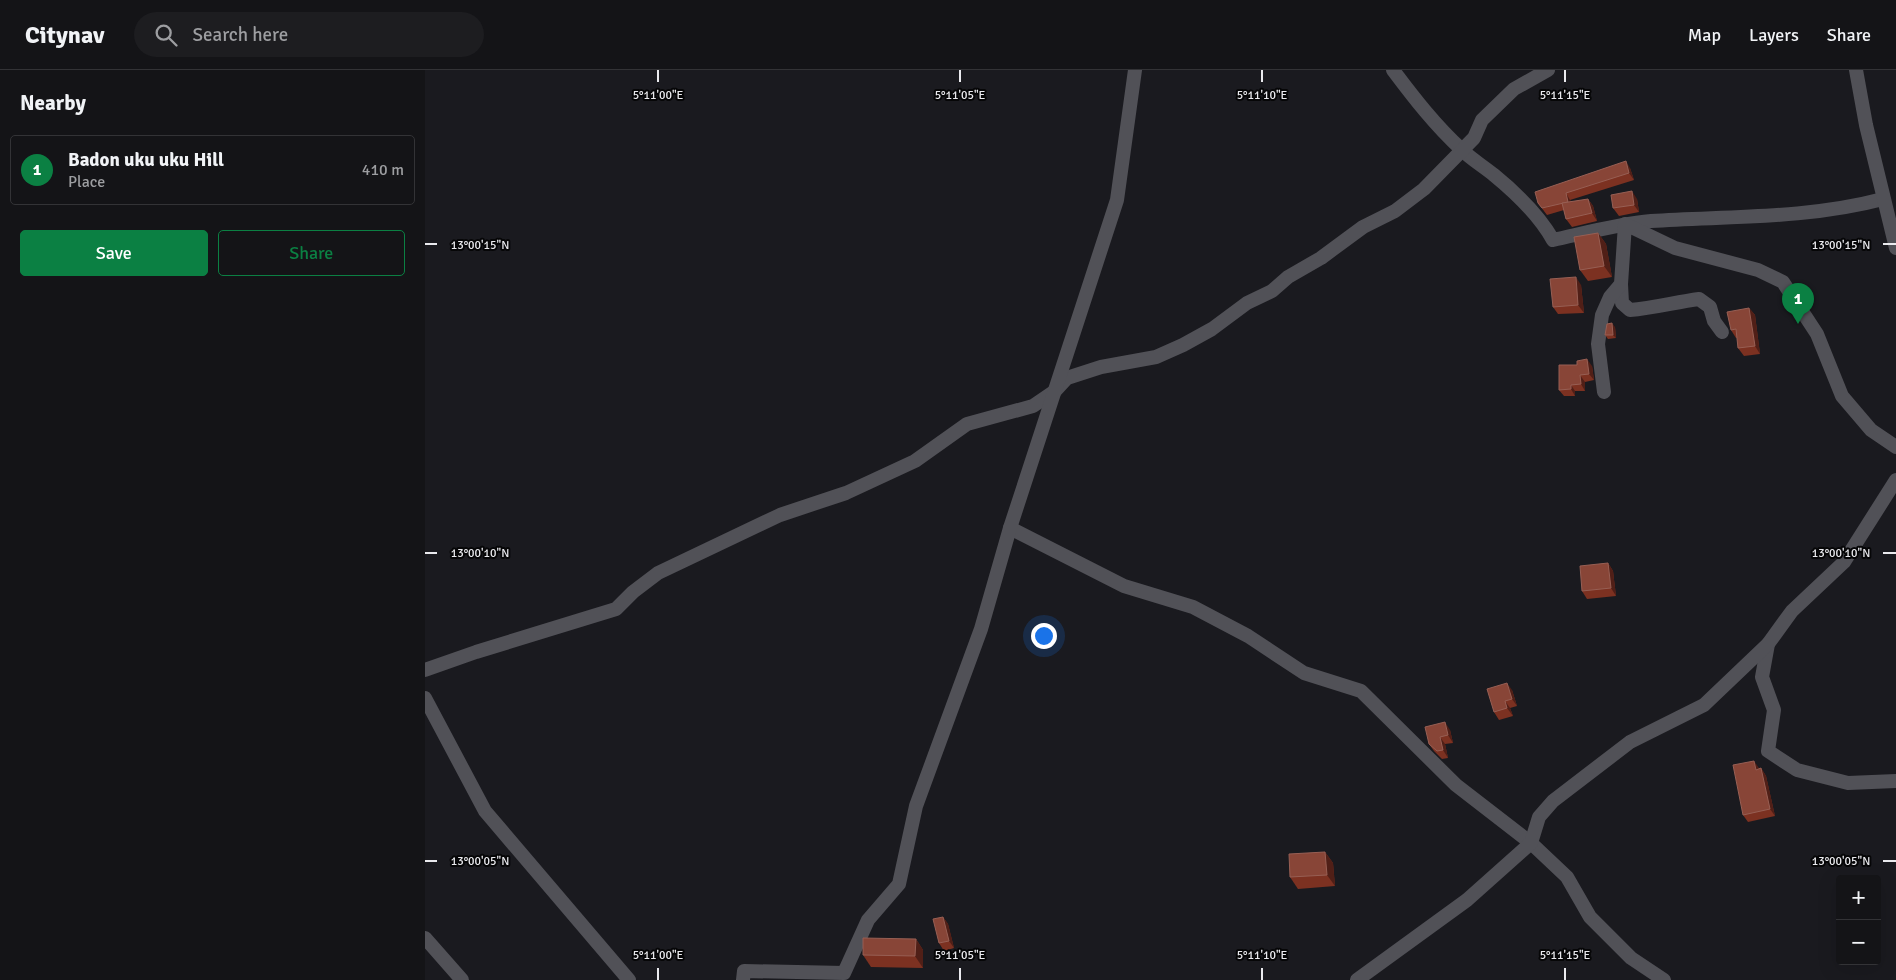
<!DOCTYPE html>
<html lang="en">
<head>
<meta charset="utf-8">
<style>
	:root { --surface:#141417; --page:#1d1d20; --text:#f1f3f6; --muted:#9d9ea1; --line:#333336; --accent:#0b8043 }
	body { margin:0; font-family:Signika,sans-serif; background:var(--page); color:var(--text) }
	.controls { position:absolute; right:15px; bottom:15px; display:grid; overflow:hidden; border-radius:5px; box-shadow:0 5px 20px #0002 }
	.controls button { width:45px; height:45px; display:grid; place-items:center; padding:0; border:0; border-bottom:1px solid var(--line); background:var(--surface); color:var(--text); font:25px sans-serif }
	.you { position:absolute; left:618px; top:565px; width:18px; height:18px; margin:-12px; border:4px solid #fff; border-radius:50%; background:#1a73e8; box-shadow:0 0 0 8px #1a73e833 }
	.badge { display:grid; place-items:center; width:32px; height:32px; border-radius:50%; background:var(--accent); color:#fff; font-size:16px; font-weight:700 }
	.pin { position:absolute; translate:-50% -41px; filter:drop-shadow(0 1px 2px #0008) }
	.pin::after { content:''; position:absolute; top:26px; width:18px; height:15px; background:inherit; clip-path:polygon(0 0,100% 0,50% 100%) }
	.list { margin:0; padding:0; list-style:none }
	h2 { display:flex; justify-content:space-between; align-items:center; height:65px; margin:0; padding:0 20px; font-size:21px }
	h2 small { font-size:16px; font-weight:400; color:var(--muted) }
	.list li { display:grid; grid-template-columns:32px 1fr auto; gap:15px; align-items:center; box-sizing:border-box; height:70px; margin:0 10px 10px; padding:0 10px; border:1px solid var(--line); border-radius:5px }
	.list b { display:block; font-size:19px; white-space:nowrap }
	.list p { margin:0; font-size:16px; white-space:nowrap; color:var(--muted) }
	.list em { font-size:16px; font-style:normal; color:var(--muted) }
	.actions { display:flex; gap:10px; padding:15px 20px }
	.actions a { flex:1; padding:11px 0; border:1px solid var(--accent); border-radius:5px; text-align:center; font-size:18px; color:var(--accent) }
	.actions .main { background:var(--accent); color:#fff }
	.icon { flex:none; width:28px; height:28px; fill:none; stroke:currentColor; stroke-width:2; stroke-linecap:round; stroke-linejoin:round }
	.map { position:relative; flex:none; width:1471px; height:910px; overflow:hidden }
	header { display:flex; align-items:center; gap:30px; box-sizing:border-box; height:70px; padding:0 25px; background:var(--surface); border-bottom:1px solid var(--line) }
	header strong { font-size:24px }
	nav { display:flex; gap:28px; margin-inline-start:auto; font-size:18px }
	.search { width:350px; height:45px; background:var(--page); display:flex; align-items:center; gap:12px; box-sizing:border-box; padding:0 18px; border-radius:28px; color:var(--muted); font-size:19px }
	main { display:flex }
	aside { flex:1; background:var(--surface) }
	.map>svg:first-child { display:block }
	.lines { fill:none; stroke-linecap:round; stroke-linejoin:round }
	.minor { stroke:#515157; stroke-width:14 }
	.wall { fill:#7c3121 }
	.shaded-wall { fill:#501f17 }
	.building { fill:#884537; stroke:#975f54 }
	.ticks { fill:none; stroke:#eaeaee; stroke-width:2 }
	.ticks-label { font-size:12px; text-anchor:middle; fill:#eaeaee; stroke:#060607; stroke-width:4; stroke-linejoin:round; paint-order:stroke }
</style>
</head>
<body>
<header>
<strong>Citynav</strong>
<div class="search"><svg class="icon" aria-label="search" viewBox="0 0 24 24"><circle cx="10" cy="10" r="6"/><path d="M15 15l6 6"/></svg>Search here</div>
<nav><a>Map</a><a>Layers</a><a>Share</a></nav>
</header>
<main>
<aside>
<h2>Nearby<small></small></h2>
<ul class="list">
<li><span class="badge">1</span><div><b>Badon uku uku Hill</b><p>Place</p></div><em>410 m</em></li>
</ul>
<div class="actions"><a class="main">Save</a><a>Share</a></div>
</aside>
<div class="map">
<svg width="1471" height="910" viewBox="0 0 1471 910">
	<rect width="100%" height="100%" fill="#1a1a1f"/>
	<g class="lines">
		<!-- minor -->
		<g class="minor">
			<path d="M 968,0 C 989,28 1010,55 1036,79 C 1046,89 1058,96 1069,105 C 1091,123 1114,145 1128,170 C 1160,163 1193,154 1226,151 C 1304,146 1382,149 1458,129"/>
			<polyline points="1431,0 1441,55 1471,178"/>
			<path d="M 1196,214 L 1197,233 L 1205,240 C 1229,238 1251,232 1274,229 L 1285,237 L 1289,251 L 1297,262"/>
			<polyline points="1179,322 1173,274 1177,245 1185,227 1196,214 1200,154 1250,178 1333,200 1358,212 1392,264 1417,326 1446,360 1471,377"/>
			<polyline points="585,458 699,516 768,537 823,566 879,603 936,621 1031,715 1106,773 1142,807 1165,847 1206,888 1239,910"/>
			<polyline points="1343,574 1337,607 1349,640 1343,681 1372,700 1423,713 1471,711"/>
			<polyline points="0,600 51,582 191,539 208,522 233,503 355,445 421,423 490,391 542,354 608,336 630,321 642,308 676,297 731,287 758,275 787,259 822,233 847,221 863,207 896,188 938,157 970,141 999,119 1049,68 1057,50 1089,19 1123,0"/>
			<polyline points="0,628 60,741 204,910"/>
			<polyline points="0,868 37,910"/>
			<polyline points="318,910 319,901 419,903 443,850 474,814 491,736 556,559 585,458 692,130 710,0"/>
			<polyline points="932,910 1042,830 1106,773 1114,747 1128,731 1205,672 1279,635 1343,574 1367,541 1419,492 1471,410"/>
		</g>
	</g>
	<!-- wall -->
	<g class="wall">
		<polygon points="1205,98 1209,110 1145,130 1146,132 1163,129 1168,136 1172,151 1147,157 1141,149 1139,140 1122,145 1113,133"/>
		<polygon points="1212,129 1214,142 1194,146 1188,138"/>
		<polygon points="1173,163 1181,174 1187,207 1163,211 1155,200"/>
		<polygon points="1156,215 1159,243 1133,244 1128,237"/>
		<polygon points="1324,238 1330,245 1335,284 1319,286 1313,278 1312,268 1311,268 1306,260"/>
		<polygon points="1190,257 1191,268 1183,269 1180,265"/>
		<polygon points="1152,295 1167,296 1169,310 1160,312 1160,321 1150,321 1150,326 1139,326 1134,320"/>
		<polygon points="1183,493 1188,501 1191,526 1162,529 1157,521"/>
		<polygon points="1087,620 1092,636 1085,638 1088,646 1074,650 1069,642"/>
		<polygon points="1025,660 1028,673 1020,674 1023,688 1017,689 1009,681 1004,674"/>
		<polygon points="1334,698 1334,699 1336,698 1341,706 1350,746 1323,752 1318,745"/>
		<polygon points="900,782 908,793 910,816 873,819 865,807"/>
		<polygon points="518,847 523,854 529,878 519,881 514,873"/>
		<polygon points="491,869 498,880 498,898 446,897 438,885"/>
	</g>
	<!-- shaded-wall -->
	<g class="shaded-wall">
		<polygon points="1201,91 1205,98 1209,110 1204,103"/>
		<polygon points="1207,121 1212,129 1214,142 1209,135"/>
		<polygon points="1141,123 1145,130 1147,138 1143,132"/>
		<polygon points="1163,129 1168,136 1172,151 1167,143"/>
		<polygon points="1173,163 1181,174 1187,207 1179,196"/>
		<polygon points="1151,207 1156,215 1159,243 1153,235"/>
		<polygon points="1324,238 1330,245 1335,284 1330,276"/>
		<polygon points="1187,253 1190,257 1191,268 1188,265"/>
		<polygon points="1162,289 1167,296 1169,310 1164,304"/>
		<polygon points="1155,305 1160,312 1160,321 1156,314"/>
		<polygon points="1146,315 1150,321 1150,326 1146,319"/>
		<polygon points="1183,493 1188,501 1191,526 1186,518"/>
		<polygon points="1082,613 1087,620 1092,636 1087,629"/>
		<polygon points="1080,631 1085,638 1088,646 1082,638"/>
		<polygon points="1020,652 1025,660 1028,673 1023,665"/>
		<polygon points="1015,667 1020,674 1023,688 1018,680"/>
		<polygon points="1329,691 1334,698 1336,707 1331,700"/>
		<polygon points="1336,698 1341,706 1350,746 1345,739"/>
		<polygon points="900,782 908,793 910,816 902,805"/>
		<polygon points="518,847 523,854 529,878 524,871"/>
		<polygon points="491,869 498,880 498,898 490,886"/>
	</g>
	<!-- building -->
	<g class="building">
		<polygon points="1201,91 1204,103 1141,123 1143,132 1117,138 1113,133 1110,122"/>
		<polygon points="1207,121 1209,135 1188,138 1186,125"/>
		<polygon points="1163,129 1167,143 1141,149 1137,133"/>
		<polygon points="1173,163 1179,196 1155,200 1149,167"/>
		<polygon points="1151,207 1153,235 1128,237 1125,209"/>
		<polygon points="1324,238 1330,276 1313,278 1311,259 1306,260 1302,242"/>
		<polygon points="1187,253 1188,265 1180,265 1182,254"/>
		<polygon points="1162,289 1164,304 1155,305 1156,314 1146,315 1146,319 1134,320 1134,295 1152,295 1152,291"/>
		<polygon points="1183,493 1186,518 1157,521 1155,496"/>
		<polygon points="1082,613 1087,629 1080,631 1082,638 1069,642 1062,619"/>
		<polygon points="1020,652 1023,665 1015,667 1018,680 1012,681 1004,674 1000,657"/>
		<polygon points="1329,691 1331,700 1336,698 1345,739 1318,745 1308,695"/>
		<polygon points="900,782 902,805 865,807 864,784"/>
		<polygon points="518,847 524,871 514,873 508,849"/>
		<polygon points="438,868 491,869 490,886 438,885"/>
	</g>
	<!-- ticks -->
	<path class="ticks" d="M 233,0 L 233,12M 535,0 L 535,12M 837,0 L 837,12M 1140,0 L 1140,12M 0,174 L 12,174M 1458,174 L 1471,174M 0,483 L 12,483M 1458,483 L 1471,483M 0,791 L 12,791M 1458,791 L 1471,791M 233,898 L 233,910M 535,898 L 535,910M 837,898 L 837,910M 1140,898 L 1140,910"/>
	<g class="ticks-label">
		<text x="233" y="29">5°11'00"E</text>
		<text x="535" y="29">5°11'05"E</text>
		<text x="837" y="29">5°11'10"E</text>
		<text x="1140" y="29">5°11'15"E</text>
		<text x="55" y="179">13°00'15"N</text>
		<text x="1416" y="179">13°00'15"N</text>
		<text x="55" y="487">13°00'10"N</text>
		<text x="1416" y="487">13°00'10"N</text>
		<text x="55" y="795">13°00'05"N</text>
		<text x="1416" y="795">13°00'05"N</text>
		<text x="233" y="889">5°11'00"E</text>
		<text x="535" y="889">5°11'05"E</text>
		<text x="837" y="889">5°11'10"E</text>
		<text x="1140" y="889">5°11'15"E</text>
	</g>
</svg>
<div class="controls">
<button>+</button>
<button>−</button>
</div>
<div class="you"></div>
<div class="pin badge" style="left:1373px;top:254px">1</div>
</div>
</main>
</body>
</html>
